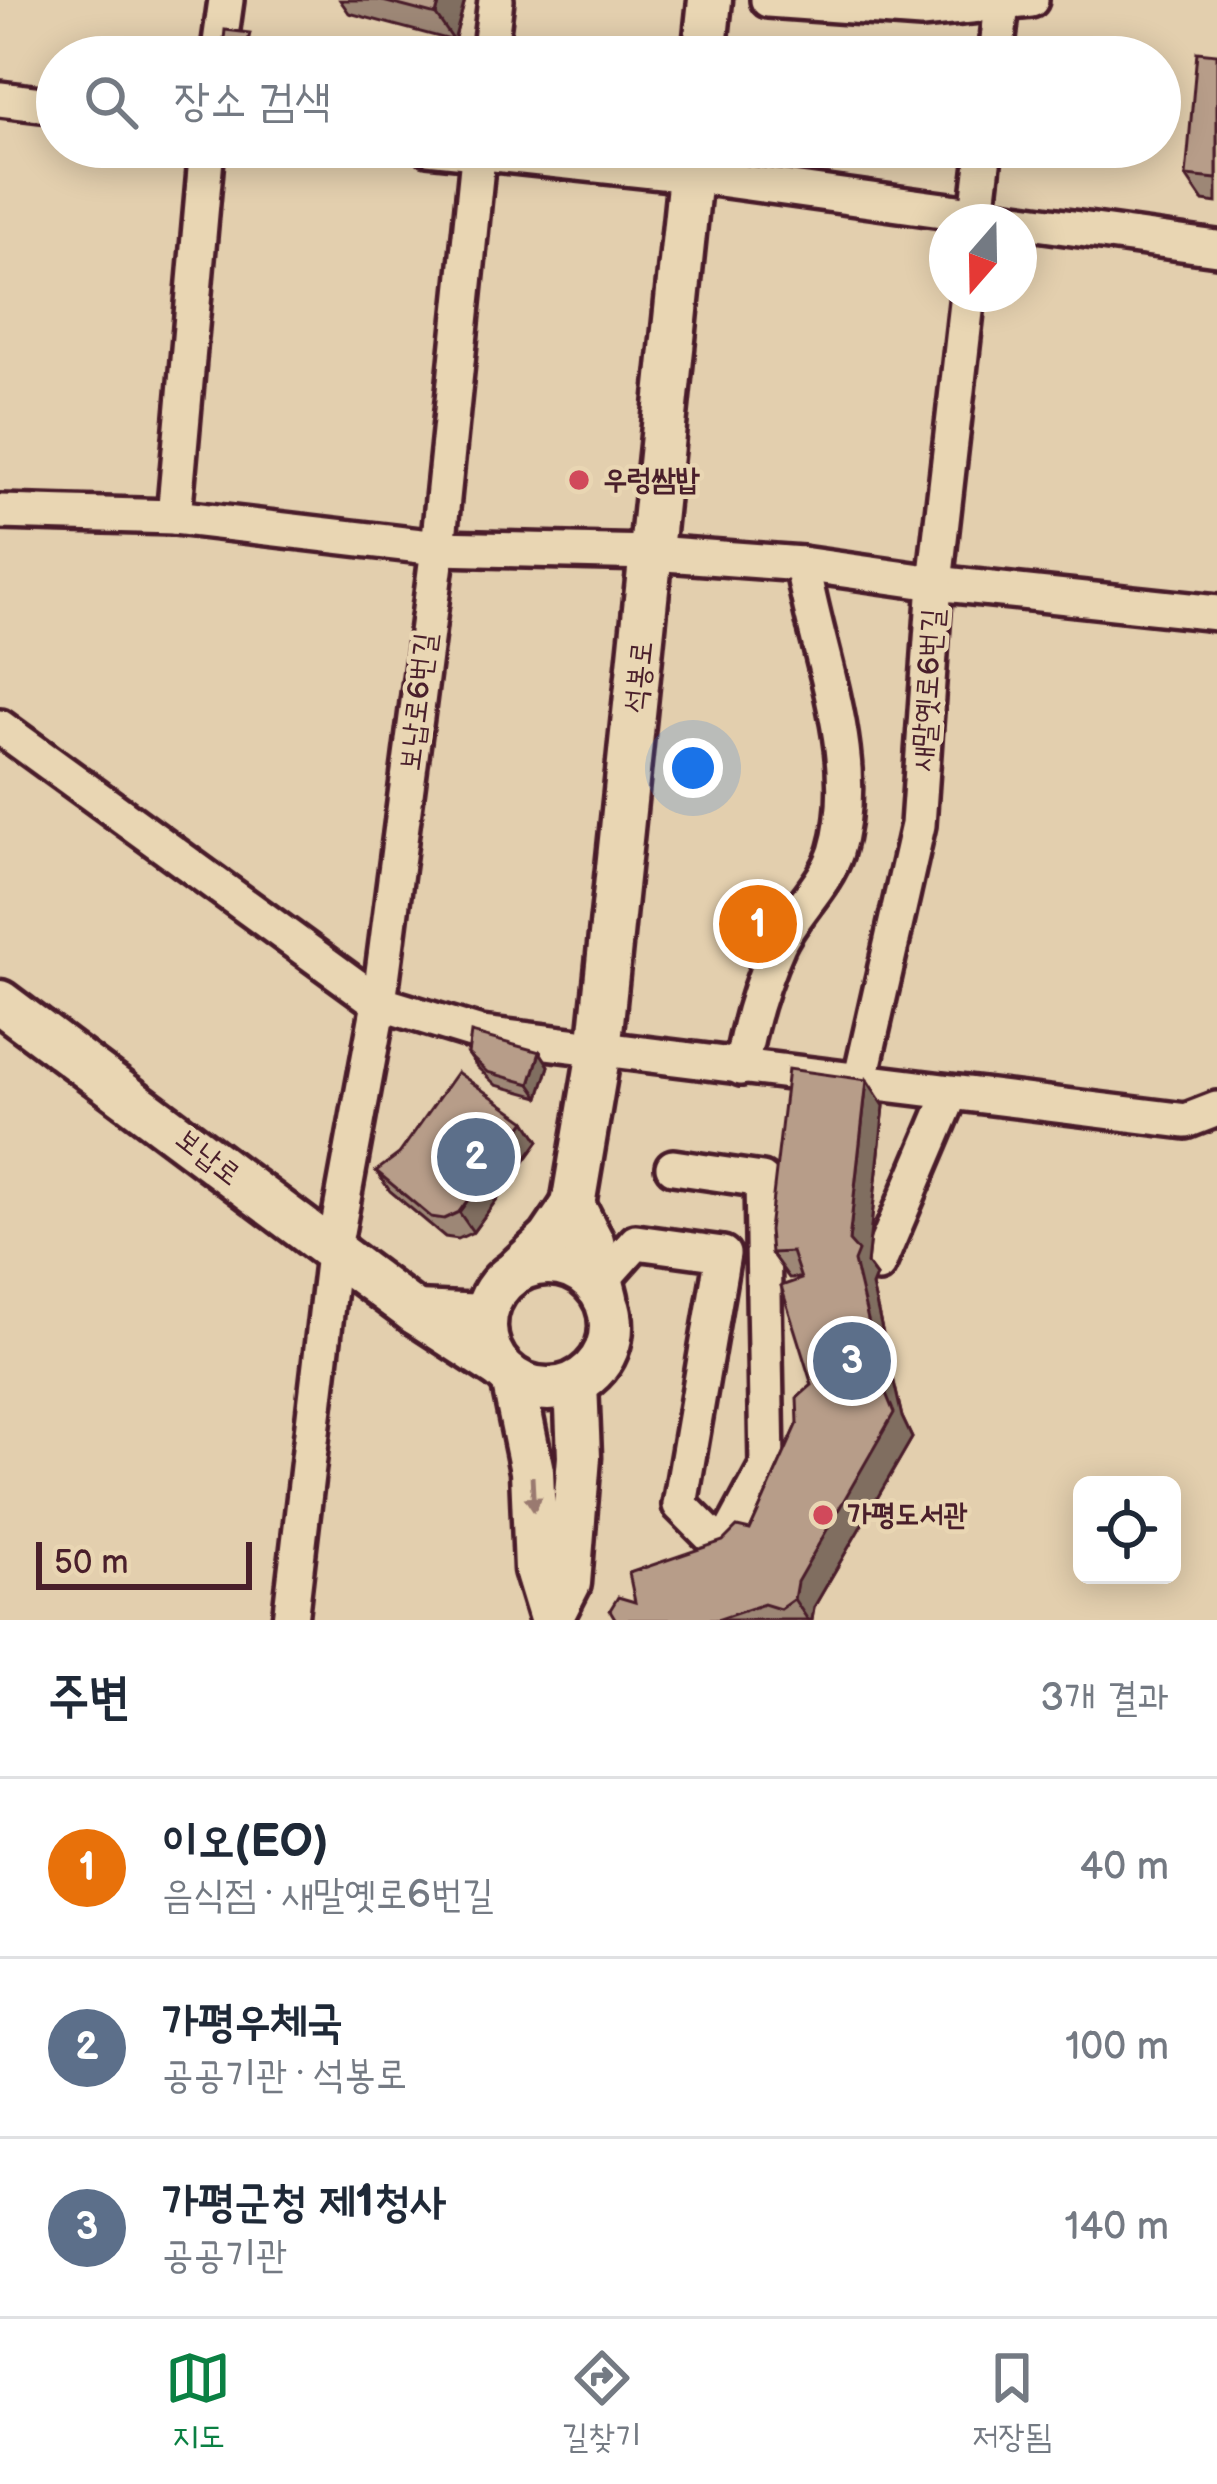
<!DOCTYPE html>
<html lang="ko">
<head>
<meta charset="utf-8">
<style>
	:root { --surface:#fff; --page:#f2f2f3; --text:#1f2937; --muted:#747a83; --line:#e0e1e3; --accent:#0b8043 }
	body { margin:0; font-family:"Balsamiq Sans","Poor Story",sans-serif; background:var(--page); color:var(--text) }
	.controls { position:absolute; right:36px; bottom:36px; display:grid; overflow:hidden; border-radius:18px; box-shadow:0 6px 30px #0003 }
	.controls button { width:108px; height:108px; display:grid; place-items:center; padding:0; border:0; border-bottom:3px solid var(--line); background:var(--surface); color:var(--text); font:60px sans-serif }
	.compass { position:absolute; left:929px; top:204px; width:108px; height:108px; border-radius:50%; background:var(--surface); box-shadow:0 6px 30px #0003; rotate:200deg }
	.scale { position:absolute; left:36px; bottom:30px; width:216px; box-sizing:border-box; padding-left:12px; border:6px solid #4a1f2b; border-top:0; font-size:33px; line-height:42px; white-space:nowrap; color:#4a1f2b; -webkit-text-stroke:9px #e9d6b3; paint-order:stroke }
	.you { position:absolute; left:693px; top:768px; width:42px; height:42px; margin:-30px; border:9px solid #fff; border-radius:50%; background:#1a73e8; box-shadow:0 0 0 18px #1a73e833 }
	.badge { display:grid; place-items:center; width:78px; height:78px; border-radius:50%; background:var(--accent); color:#fff; font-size:39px; font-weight:700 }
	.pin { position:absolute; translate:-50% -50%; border:6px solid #fff; box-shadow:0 3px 12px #0006 }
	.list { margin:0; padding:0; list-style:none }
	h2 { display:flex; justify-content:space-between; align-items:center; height:156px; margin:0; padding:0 48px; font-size:51px }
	h2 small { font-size:39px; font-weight:400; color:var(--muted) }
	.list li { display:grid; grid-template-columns:78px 1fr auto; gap:36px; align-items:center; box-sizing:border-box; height:180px; padding:0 48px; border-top:3px solid var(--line) }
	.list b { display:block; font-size:45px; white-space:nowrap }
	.list p { margin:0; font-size:39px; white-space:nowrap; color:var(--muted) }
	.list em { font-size:39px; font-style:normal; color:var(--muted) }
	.icon { flex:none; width:66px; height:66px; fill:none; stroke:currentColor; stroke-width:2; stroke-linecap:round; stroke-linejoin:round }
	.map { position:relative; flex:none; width:1217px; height:1620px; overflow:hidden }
	.search { position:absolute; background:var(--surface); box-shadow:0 6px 30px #0003; left:36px; right:36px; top:36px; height:132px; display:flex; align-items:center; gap:30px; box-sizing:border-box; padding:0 42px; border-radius:66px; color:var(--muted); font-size:45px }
	.sheet { height:696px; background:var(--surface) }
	nav { display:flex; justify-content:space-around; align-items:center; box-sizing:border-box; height:168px; border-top:3px solid var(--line); background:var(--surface); font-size:33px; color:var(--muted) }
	nav a { display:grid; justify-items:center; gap:6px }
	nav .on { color:var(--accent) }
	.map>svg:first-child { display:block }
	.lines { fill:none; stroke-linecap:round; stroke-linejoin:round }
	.minor-casing { stroke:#4a1f2b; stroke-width:42 }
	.major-casing { stroke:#4a1f2b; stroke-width:51 }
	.minor { stroke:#e9d6b3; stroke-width:33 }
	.major { stroke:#e9d6b3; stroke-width:42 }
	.wall { fill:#9d8776; stroke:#4a1f2b; stroke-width:3 }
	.shaded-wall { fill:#806e60; stroke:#4a1f2b; stroke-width:3 }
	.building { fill:#b79d89; stroke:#4a1f2b; stroke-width:3 }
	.oneway { fill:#9a7a6f }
	.poi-dot { fill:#d1495b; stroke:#e9d6b3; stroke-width:4.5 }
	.labels { text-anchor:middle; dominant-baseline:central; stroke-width:9; stroke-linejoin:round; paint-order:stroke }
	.poi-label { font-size:30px; font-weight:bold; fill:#4a1f2b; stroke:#e9d6b3; text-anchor:start }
	.street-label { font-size:30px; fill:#4a1f2b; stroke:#e9d6b3 }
</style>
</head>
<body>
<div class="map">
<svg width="1217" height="1620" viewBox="0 0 1217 1620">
	<rect width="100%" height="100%" fill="#e3cfae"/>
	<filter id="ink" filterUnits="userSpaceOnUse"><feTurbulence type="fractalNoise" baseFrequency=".00833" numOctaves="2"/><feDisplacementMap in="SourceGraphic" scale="24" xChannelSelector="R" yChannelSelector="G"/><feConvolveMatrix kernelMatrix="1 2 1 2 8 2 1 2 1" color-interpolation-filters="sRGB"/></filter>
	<g filter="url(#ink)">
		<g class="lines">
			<defs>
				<g id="minor">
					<polyline points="768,0 921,11 1031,0"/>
					<polyline points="218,57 226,0"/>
					<polyline points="489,57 496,0"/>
					<polyline points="996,57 1002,4"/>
					<polyline points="0,99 57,106"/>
					<polyline points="428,147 690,175 1217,248"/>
					<polyline points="976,222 985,147"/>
					<polyline points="0,512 174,517 438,548 652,553 802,564 935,583 1217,613"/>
					<polyline points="174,517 207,147"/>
					<polyline points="0,727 379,1003 481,1034 1186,1121 1217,1109"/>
					<path d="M 741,1068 C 748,1027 761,983 778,945 C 793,913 825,885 836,852 C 864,759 817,655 802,564"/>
					<polyline points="860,1082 918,825 935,583 968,294"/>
					<polyline points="878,1265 951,1093"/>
					<polyline points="602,1280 636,1242 723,1254 680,1505 723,1548 767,1466 762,1180 673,1167"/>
					<polyline points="290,1620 333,1254 379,1003 438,548 479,147"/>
				</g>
				<g id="major">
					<polyline points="704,57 710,0"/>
					<polyline points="0,1002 416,1313"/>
					<polyline points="573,1205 599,1051 693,147"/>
					<circle cx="548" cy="1326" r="63"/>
					<polyline points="518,1269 550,1239 573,1205 592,1242 606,1298"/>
					<polyline points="485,1316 416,1313 499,1367"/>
					<polyline points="513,1379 532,1471 536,1569 551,1618 569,1583 579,1457 576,1383"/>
				</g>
			</defs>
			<!-- minor casing -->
			<use href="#minor" class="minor-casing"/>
			<!-- major casing -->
			<use href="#major" class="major-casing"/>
			<!-- minor -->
			<use href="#minor" class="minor"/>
			<!-- major -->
			<use href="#major" class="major"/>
		</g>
		<!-- wall -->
		<g class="wall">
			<polygon points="340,0 465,0 454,41 349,13"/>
			<polygon points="1217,54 1217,203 1203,201 1186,176"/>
			<polygon points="540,1052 549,1066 539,1097 496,1085 477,1067 468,1054"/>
			<polygon points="884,1106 867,1264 876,1276 872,1286 902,1417 912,1438 814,1607 812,1620 616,1620 635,1602 723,1541 750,1530 798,1423 812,1385 800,1278 789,1278 771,1253"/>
			<polygon points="526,1121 539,1141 473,1232 458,1239 445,1237 390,1191 376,1171"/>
		</g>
		<!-- shaded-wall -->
		<g class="shaded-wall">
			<polygon points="440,0 465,0 454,41 436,15"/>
			<polygon points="540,1052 549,1066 539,1097 530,1084"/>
			<polygon points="867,1080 884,1106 867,1264 876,1276 872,1286 902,1417 912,1438 814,1607 812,1620 808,1620 794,1599 849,1241"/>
			<polygon points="526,1121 539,1141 473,1232 459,1212"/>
		</g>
		<!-- building -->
		<g class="building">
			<polygon points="379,0 440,0 436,15"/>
			<polygon points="225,30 250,33 248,42 283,48 306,50 306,41 355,45 355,55 363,55 363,57 222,57"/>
			<polygon points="376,43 421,55 421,57 372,57"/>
			<polygon points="1197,52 1217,54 1217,179 1186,176"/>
			<polygon points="471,1033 540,1052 530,1084 487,1072 468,1054"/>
			<polygon points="788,1069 867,1080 849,1241 858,1251 854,1261 885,1391 894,1413 797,1582 794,1599 780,1609 764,1604 717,1620 616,1620 610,1610 618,1597 635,1602 629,1573 723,1541 737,1527 750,1530 798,1423 797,1398 812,1385 781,1286 801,1279 792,1252 771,1253 769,1230"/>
			<polygon points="457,1072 526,1121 459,1212 444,1219 431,1217 376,1171 399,1154"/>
		</g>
		<!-- one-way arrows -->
		<defs><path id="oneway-solid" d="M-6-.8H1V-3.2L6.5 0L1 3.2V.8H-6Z" transform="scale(3)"/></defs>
		<use class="oneway" href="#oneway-solid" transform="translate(533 1494) rotate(87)"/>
	</g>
	<!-- markers -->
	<g class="poi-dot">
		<circle cx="579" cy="480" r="12"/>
		<circle cx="823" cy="1515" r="12"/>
	</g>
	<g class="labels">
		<!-- poi labels -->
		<g class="poi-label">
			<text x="603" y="480">우렁쌈밥</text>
			<text x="847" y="1515">가평도서관</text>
		</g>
		<!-- street labels -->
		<g class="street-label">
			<text transform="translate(639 677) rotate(-84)">석봉로</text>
			<text transform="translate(928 690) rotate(-86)">새말옛로6번길</text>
			<text transform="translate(418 702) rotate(-83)">보납로6번길</text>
			<text transform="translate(208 1157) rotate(38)">보납로</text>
		</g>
	</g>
</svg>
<div class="controls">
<button><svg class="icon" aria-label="locate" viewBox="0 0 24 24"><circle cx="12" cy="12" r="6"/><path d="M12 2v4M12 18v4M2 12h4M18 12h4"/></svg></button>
</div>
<svg class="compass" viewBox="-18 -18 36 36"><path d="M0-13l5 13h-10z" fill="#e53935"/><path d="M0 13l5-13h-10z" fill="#747a83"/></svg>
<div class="scale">50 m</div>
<div class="you"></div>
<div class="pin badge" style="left:758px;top:924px;background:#e8710a">1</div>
<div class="pin badge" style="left:476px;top:1157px;background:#5c6f8a">2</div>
<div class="pin badge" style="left:852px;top:1361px;background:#5c6f8a">3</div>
<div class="search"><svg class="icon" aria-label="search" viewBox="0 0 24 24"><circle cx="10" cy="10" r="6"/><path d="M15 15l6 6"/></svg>장소 검색</div>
</div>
<section class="sheet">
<h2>주변<small>3개 결과</small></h2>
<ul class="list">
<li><span class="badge" style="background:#e8710a">1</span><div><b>이오(EO)</b><p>음식점 · 새말옛로6번길</p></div><em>40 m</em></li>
<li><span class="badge" style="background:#5c6f8a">2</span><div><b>가평우체국</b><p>공공기관 · 석봉로</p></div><em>100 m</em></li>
<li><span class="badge" style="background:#5c6f8a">3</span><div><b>가평군청 제1청사</b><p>공공기관</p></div><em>140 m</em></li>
</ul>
</section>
<nav>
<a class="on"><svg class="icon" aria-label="map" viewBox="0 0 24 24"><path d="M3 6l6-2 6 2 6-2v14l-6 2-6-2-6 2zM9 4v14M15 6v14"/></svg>지도</a>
<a><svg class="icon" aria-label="directions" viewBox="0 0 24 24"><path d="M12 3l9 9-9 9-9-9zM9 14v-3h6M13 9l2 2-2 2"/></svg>길찾기</a>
<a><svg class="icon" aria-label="saved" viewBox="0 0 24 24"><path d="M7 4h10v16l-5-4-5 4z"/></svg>저장됨</a>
</nav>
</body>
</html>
